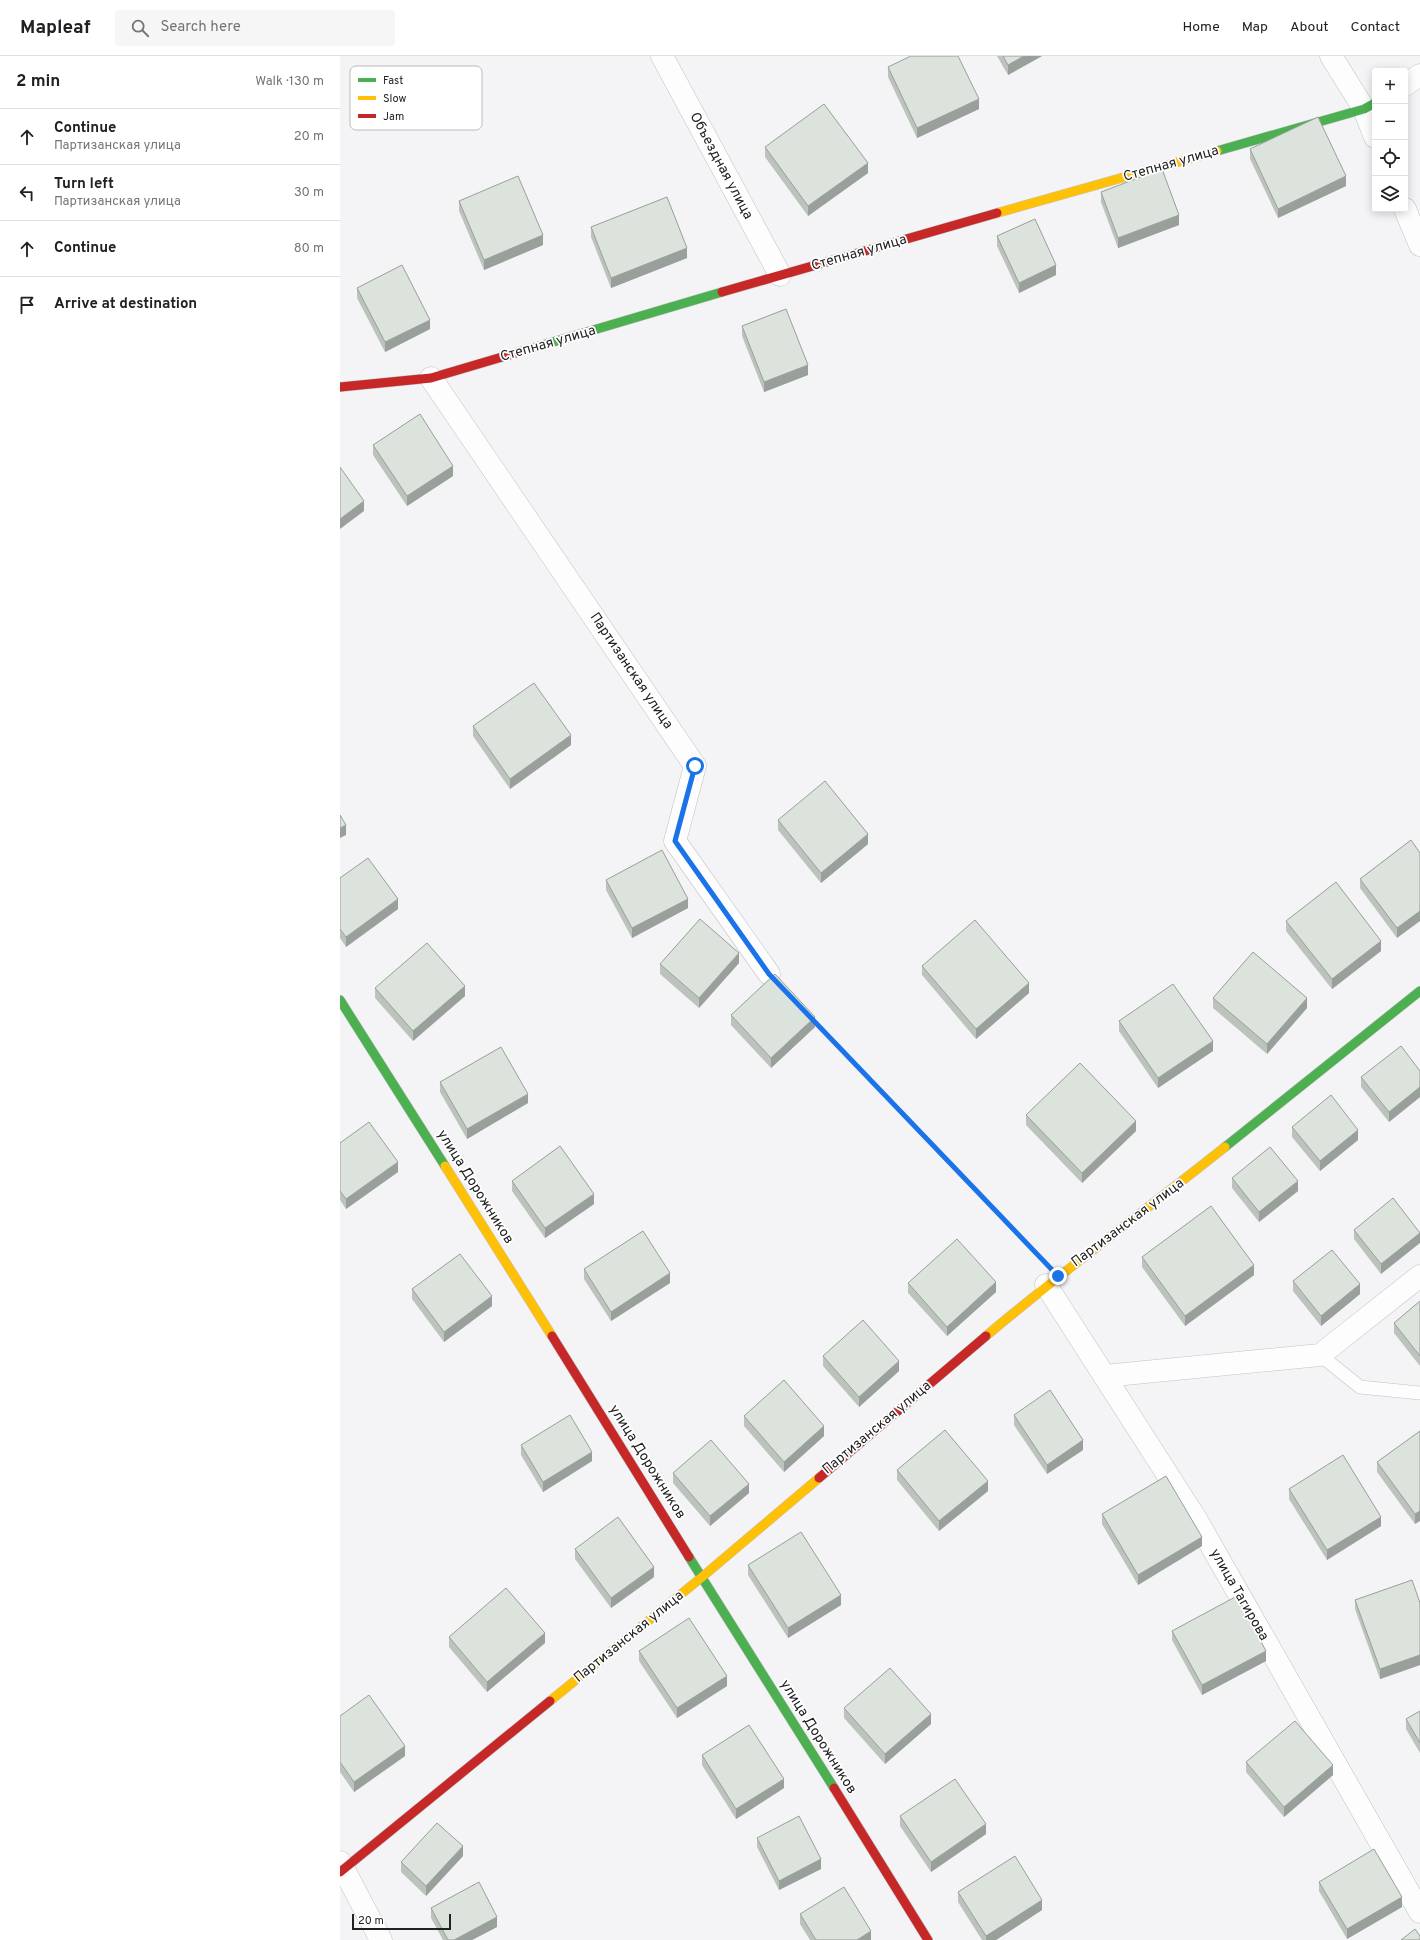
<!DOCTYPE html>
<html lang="en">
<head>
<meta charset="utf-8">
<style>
	:root { --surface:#fff; --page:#f6f6f6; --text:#202124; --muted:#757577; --line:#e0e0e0 }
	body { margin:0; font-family:Overpass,sans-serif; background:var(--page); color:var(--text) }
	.controls { position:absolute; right:12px; top:12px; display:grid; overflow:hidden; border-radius:4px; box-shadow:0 2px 10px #0003 }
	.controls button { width:36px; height:36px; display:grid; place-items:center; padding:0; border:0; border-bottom:1px solid var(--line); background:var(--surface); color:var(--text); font:20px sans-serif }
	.scale { position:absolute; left:12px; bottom:10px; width:99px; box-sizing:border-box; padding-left:4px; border:2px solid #222123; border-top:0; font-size:11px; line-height:14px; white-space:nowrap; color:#222123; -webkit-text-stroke:3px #fff; paint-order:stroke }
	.stop { position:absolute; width:12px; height:12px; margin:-9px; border:3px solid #1a73e8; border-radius:50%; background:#fff }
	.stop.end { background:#1a73e8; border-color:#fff; box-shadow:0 1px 4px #0008 }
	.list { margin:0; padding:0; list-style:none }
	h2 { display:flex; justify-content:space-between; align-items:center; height:52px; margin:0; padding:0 16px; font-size:17px }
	h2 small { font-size:13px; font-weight:400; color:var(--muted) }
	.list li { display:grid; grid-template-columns:26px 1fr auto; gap:12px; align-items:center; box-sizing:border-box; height:56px; padding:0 16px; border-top:1px solid var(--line) }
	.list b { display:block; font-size:15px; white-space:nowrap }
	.list p { margin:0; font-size:13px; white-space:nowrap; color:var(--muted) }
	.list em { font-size:13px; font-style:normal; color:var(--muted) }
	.icon { flex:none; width:22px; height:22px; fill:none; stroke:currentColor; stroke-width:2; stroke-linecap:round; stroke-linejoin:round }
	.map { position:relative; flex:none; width:1080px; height:1884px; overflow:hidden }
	header { display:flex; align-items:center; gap:24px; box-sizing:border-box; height:56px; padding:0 20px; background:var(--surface); border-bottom:1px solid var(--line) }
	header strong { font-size:19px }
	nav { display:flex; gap:22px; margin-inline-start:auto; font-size:14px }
	.search { width:280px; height:36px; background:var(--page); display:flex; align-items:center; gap:10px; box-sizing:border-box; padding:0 14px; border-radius:4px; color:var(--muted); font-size:15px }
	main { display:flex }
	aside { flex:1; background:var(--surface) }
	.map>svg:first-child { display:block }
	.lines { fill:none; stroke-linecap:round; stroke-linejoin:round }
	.lane-casing { stroke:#c2c2c3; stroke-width:14 }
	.street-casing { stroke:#c2c2c3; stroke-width:23 }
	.fast-casing { stroke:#c2c2c3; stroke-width:10 }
	.slow-casing { stroke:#c2c2c3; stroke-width:10 }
	.jam-casing { stroke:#c2c2c3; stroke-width:10 }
	.path { stroke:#d9d9d9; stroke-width:2.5; stroke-dasharray:4 2; stroke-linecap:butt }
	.lane { stroke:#fdfdfe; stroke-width:13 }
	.street { stroke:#fdfdfe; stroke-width:22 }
	.fast { stroke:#4caf50; stroke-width:9 }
	.slow { stroke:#ffc107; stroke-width:9 }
	.jam { stroke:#c62828; stroke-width:9 }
	.wall { fill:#bcc3bd }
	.shaded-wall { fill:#999f9a }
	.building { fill:#dbe3dc; stroke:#999f9a }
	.route { stroke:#1a73e8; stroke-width:5 }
	.labels { text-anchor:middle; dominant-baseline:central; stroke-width:3.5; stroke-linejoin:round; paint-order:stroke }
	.street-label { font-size:14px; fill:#222123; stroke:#fff }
	.key { fill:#fff; stroke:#bdbcbd; stroke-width:1 }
	.key-label { font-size:11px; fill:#222123 }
</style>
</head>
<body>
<header>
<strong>Mapleaf</strong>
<div class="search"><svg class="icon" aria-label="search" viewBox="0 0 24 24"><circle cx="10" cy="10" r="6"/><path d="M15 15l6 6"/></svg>Search here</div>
<nav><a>Home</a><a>Map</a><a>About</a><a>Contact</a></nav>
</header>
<main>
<aside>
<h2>2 min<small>Walk · 130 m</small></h2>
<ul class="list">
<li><svg class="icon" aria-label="ahead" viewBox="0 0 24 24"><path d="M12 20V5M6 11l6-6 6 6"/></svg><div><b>Continue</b><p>Партизанская улица</p></div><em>20 m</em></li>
<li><svg class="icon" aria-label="left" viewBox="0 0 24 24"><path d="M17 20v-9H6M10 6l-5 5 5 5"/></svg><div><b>Turn left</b><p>Партизанская улица</p></div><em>30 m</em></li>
<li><svg class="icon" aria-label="ahead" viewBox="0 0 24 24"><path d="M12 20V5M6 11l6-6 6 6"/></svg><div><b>Continue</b></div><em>80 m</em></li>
<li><svg class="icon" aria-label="arrive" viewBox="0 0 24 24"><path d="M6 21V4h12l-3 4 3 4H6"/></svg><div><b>Arrive at destination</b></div></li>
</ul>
</aside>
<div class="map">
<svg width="1080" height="1884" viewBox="0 0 1080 1884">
	<rect width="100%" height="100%" fill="#f4f3f5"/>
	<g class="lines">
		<defs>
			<polyline id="lane" points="980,1299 1020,1331 1080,1337"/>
			<g id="street">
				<polyline points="322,0 440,219"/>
				<polyline points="991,0 1024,53 1035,81"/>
				<polyline points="1065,29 1080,19"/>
				<polyline points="1065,153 1080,189"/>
				<polyline points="91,322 355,710 335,785 429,918"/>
				<polyline points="706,1229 856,1463 1080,1856"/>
				<polyline points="764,1320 980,1299 1080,1220"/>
				<polyline points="0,1806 41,1884"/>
			</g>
			<g id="fast">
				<polyline points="877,95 1024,53 1035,47"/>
				<polyline points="196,291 382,236"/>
				<polyline points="0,944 105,1110"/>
				<polyline points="885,1091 1080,935"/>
				<polyline points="349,1501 494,1732"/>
			</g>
			<g id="slow">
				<polyline points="657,157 877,95"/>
				<polyline points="105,1110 212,1280"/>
				<path d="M 646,1280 C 724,1214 806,1154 885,1091"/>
				<polyline points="210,1645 362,1521 479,1422"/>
			</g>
			<g id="jam">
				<polyline points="382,236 657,157"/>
				<polyline points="0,331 91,322 196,291"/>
				<polyline points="212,1280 349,1501"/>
				<polyline points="479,1422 646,1280"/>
				<polyline points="494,1732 588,1884"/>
				<polyline points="0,1816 210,1645"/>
			</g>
		</defs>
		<!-- lane casing -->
		<use href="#lane" class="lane-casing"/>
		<!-- street casing -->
		<use href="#street" class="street-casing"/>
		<!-- fast casing -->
		<use href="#fast" class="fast-casing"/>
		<!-- slow casing -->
		<use href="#slow" class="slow-casing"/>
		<!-- jam casing -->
		<use href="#jam" class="jam-casing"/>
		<!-- path -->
		<polyline class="path" points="473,965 698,1199"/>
		<!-- lane -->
		<use href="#lane" class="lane"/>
		<!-- street -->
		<use href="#street" class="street"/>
		<!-- fast -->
		<use href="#fast" class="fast"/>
		<!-- slow -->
		<use href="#slow" class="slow"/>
		<!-- jam -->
		<use href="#jam" class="jam"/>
	</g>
	<!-- wall -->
	<g class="wall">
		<polygon points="657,0 702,0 668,19"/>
		<polygon points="548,11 639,53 577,82 548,21"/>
		<polygon points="425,91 528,117 468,160 425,101"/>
		<polygon points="910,93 1006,130 938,162 910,103"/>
		<polygon points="761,136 839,169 778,192 761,146"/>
		<polygon points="119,145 203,189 144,214 119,155"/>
		<polygon points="251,171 347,202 271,232 251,181"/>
		<polygon points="657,180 716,219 679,237 657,190"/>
		<polygon points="17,232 90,273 45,296 17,242"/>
		<polygon points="402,270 468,319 424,336 402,280"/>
		<polygon points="33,389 113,420 67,450 33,399"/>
		<polygon points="133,670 231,689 170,733 133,680"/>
		<polygon points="438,764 528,788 481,827 438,774"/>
		<polygon points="1071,784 1057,882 1020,832 1020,823"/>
		<polygon points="0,822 58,853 6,891 0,882"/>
		<polygon points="266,824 348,852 292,882 266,834"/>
		<polygon points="946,865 1041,895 992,933 946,875"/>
		<polygon points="399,907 359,952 320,918 320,908"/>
		<polygon points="582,910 689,937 636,983 582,919"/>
		<polygon points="35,932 125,940 73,985 35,942"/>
		<polygon points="873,942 967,952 927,998 873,952"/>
		<polygon points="391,959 475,971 431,1012 391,969"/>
		<polygon points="779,965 873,995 818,1032 779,975"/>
		<polygon points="1080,1015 1080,1041 1049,1066 1021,1031 1021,1021"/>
		<polygon points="100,1026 188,1047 127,1083 100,1036"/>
		<polygon points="686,1059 796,1075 742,1127 686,1069"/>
		<polygon points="952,1071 1018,1084 980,1115 952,1081"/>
		<polygon points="0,1087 58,1116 6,1153 0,1144"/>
		<polygon points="892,1122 958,1135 919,1166 892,1132"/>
		<polygon points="172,1125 254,1148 205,1182 172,1135"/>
		<polygon points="1014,1174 1080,1177 1041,1218 1014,1183"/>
		<polygon points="802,1201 914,1219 845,1270 802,1211"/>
		<polygon points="244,1213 330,1227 271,1265 244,1223"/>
		<polygon points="953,1225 1020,1238 981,1270 953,1235"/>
		<polygon points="568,1227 656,1236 607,1280 568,1237"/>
		<polygon points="72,1233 152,1250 104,1286 72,1243"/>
		<polygon points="1080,1245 1080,1310 1054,1277 1054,1267"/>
		<polygon points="483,1300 559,1315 519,1351 483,1310"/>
		<polygon points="674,1359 743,1394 707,1418 674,1369"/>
		<polygon points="404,1360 484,1380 444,1416 404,1370"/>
		<polygon points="1080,1375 1075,1468 1037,1416 1037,1406"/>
		<polygon points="181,1389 252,1405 203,1436 181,1399"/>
		<polygon points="557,1414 648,1435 599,1475 557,1424"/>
		<polygon points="333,1417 409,1437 370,1470 333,1427"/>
		<polygon points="949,1433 1041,1470 987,1504 949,1443"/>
		<polygon points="762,1458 862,1490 798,1529 762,1468"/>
		<polygon points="235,1493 314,1521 271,1552 235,1503"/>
		<polygon points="408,1509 501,1549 448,1582 408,1519"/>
		<polygon points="1015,1544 1080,1547 1080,1609 1040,1623 1015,1553"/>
		<polygon points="832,1575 926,1605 862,1639 832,1584"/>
		<polygon points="109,1581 205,1587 147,1636 109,1591"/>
		<polygon points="299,1595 387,1630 337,1662 299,1605"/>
		<polygon points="504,1652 591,1668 545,1708 504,1662"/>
		<polygon points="1080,1655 1080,1697 1066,1673 1066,1663"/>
		<polygon points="0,1660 65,1700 14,1736 0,1716"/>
		<polygon points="362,1699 444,1732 396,1763 362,1709"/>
		<polygon points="906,1706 993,1719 944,1761 906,1716"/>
		<polygon points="560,1760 646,1778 591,1816 560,1770"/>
		<polygon points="417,1782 481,1813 439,1834 417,1791"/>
		<polygon points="123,1800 86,1840 61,1816 61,1806"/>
		<polygon points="979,1826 1062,1851 1007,1883 979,1835"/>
		<polygon points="618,1836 702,1854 656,1884 642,1884 618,1846"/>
		<polygon points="91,1852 157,1871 132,1884 103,1884 91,1862"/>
		<polygon points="460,1858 531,1884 470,1884 460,1868"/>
	</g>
	<!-- shaded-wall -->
	<g class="shaded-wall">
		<polygon points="684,0 702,0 668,19 668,9"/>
		<polygon points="639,43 639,53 577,82 577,72"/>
		<polygon points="528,107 528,117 468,160 468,150"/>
		<polygon points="1006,120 1006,130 938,162 938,153"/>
		<polygon points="839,159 839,169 778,192 778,182"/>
		<polygon points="203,179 203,189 144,214 144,204"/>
		<polygon points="347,192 347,202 271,232 271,222"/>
		<polygon points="716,209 716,219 679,237 679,227"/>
		<polygon points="90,264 90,273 45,296 45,286"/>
		<polygon points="468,309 468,319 424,336 424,326"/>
		<polygon points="113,410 113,420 67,450 67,440"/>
		<polygon points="24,445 24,455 0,473 0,463"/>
		<polygon points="231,679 231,689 170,733 170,723"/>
		<polygon points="6,769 6,779 0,782 0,772"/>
		<polygon points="528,778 528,788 481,827 481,817"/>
		<polygon points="58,843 58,853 6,891 6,881"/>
		<polygon points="348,843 348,852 292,882 292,872"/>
		<polygon points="1080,855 1080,865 1057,882 1057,872"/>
		<polygon points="1041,885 1041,895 992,933 992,923"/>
		<polygon points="399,897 399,907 359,952 359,942"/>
		<polygon points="689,927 689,937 636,983 636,973"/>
		<polygon points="125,930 125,940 73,985 73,975"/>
		<polygon points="967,942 967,952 927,998 927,988"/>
		<polygon points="475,961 475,971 431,1012 431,1002"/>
		<polygon points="873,985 873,995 818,1032 818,1022"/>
		<polygon points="1080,1031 1080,1041 1049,1066 1049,1056"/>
		<polygon points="188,1038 188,1047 127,1083 127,1073"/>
		<polygon points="796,1065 796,1075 742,1127 742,1117"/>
		<polygon points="1018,1074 1018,1084 980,1115 980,1105"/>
		<polygon points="58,1106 58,1116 6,1153 6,1143"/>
		<polygon points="958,1125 958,1135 919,1166 919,1156"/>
		<polygon points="254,1138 254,1148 205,1182 205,1172"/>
		<polygon points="1080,1177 1080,1187 1041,1218 1041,1208"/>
		<polygon points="914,1209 914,1219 845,1270 845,1260"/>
		<polygon points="330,1217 330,1227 271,1265 271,1256"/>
		<polygon points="656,1226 656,1236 607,1280 607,1271"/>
		<polygon points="1020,1228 1020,1238 981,1270 981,1260"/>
		<polygon points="152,1240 152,1250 104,1286 104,1276"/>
		<polygon points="559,1305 559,1315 519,1351 519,1341"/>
		<polygon points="484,1370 484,1380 444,1416 444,1406"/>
		<polygon points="743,1384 743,1394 707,1418 707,1409"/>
		<polygon points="252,1396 252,1405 203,1436 203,1426"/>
		<polygon points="648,1425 648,1435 599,1475 599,1465"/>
		<polygon points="409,1428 409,1437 370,1470 370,1460"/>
		<polygon points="1080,1455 1080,1465 1075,1468 1075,1458"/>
		<polygon points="1041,1461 1041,1470 987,1504 987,1494"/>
		<polygon points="862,1481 862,1490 798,1529 798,1519"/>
		<polygon points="314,1511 314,1521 271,1552 271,1542"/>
		<polygon points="501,1539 501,1549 448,1582 448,1572"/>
		<polygon points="205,1577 205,1587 147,1636 147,1626"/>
		<polygon points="926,1595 926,1605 862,1639 862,1629"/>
		<polygon points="1080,1599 1080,1609 1040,1623 1040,1613"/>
		<polygon points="387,1620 387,1630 337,1662 337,1652"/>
		<polygon points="591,1658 591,1668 545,1708 545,1698"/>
		<polygon points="65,1690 65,1700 14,1736 14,1726"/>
		<polygon points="993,1709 993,1719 944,1761 944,1751"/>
		<polygon points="444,1723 444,1732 396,1763 396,1753"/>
		<polygon points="646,1768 646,1778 591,1816 591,1806"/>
		<polygon points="123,1790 123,1800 86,1840 86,1830"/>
		<polygon points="481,1803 481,1813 439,1834 439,1825"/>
		<polygon points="1062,1841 1062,1851 1007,1883 1007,1873"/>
		<polygon points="702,1844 702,1854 656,1884 646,1884 646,1880"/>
		<polygon points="157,1861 157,1871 132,1884 114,1884"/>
		<polygon points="531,1875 531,1884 517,1884"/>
	</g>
	<!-- building -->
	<g class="building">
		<polygon points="571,0 618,0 639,43 577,72 548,11"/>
		<polygon points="663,0 684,0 668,9"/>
		<polygon points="484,48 528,107 468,150 425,91"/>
		<polygon points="978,61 1006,120 938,153 910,93"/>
		<polygon points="822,113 839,159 778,182 761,136"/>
		<polygon points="178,120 203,179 144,204 119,145"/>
		<polygon points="327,141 347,192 271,222 251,171"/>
		<polygon points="695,163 716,209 679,227 657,180"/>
		<polygon points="62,209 90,264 45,286 17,232"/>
		<polygon points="446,253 468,309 424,326 402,270"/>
		<polygon points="80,358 113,410 67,440 33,389"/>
		<polygon points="0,411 24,445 0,463"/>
		<polygon points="194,627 231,679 170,723 133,670"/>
		<polygon points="485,725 528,778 481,817 438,764"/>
		<polygon points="0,759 6,769 0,772"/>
		<polygon points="1071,784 1080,797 1080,855 1057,872 1020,823"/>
		<polygon points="322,794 348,843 292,872 266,824"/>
		<polygon points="28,802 58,843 6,881 0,873 0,822"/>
		<polygon points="996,826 1041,885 992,923 946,865"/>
		<polygon points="360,863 399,897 359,942 320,908"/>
		<polygon points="635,864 689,927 636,973 582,910"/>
		<polygon points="87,887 125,930 73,975 35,932"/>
		<polygon points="913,896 967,942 927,988 873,942"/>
		<polygon points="435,918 475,961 431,1002 391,959"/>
		<polygon points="833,928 873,985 818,1022 779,965"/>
		<polygon points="1061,990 1080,1015 1080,1031 1049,1056 1021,1021"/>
		<polygon points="161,991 188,1038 127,1073 100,1026"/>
		<polygon points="740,1007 796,1065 742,1117 686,1059"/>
		<polygon points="991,1039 1018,1074 980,1105 952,1071"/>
		<polygon points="29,1066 58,1106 6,1143 0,1135 0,1087"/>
		<polygon points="220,1090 254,1138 205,1172 172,1125"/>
		<polygon points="930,1091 958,1125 919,1156 892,1122"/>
		<polygon points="1053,1142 1080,1177 1041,1208 1014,1174"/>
		<polygon points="871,1150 914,1209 845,1260 802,1201"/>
		<polygon points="303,1175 330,1217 271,1256 244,1213"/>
		<polygon points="617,1183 656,1226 607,1271 568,1227"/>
		<polygon points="992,1194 1020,1228 981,1260 953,1225"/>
		<polygon points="120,1198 152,1240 104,1276 72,1233"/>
		<polygon points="1080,1245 1080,1300 1054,1267"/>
		<polygon points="523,1264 559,1305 519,1341 483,1300"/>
		<polygon points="444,1324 484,1370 444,1406 404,1360"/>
		<polygon points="710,1334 743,1384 707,1409 674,1359"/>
		<polygon points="230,1359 252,1396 203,1426 181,1389"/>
		<polygon points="605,1374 648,1425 599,1465 557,1414"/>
		<polygon points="1080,1375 1080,1455 1075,1458 1037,1406"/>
		<polygon points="371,1384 409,1428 370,1460 333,1417"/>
		<polygon points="1003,1399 1041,1461 987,1494 949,1433"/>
		<polygon points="826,1420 862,1481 798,1519 762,1458"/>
		<polygon points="278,1461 314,1511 271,1542 235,1493"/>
		<polygon points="461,1476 501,1539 448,1572 408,1509"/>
		<polygon points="1072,1524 1080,1547 1080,1599 1040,1613 1015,1544"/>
		<polygon points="166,1532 205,1577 147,1626 109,1581"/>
		<polygon points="897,1540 926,1595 862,1629 832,1575"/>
		<polygon points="349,1562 387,1620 337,1652 299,1595"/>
		<polygon points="550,1612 591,1658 545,1698 504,1652"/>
		<polygon points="29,1639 65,1690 14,1726 0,1706 0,1660"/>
		<polygon points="1080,1655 1080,1687 1066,1663"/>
		<polygon points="955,1665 993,1709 944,1751 906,1706"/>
		<polygon points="409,1669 444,1723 396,1753 362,1699"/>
		<polygon points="615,1723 646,1768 591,1806 560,1760"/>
		<polygon points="459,1760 481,1803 439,1825 417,1782"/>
		<polygon points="97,1767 123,1790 86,1830 61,1806"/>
		<polygon points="1034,1793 1062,1841 1007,1873 979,1826"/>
		<polygon points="675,1800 702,1844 646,1880 618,1836"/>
		<polygon points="139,1826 157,1861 114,1884 108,1884 91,1852"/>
		<polygon points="504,1831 531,1875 517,1884 476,1884 460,1858"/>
		<polygon points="1075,1873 1080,1880 1080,1884 1061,1884"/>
	</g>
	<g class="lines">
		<!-- route -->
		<polyline class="route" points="355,710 335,785 429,918 718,1220"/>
	</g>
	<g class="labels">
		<!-- street labels -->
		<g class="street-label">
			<text transform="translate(831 108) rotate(-16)">Степная улица</text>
			<text transform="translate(381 110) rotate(62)">Объездная улица</text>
			<text transform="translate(519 197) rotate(-16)">Степная улица</text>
			<text transform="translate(208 288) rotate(-16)">Степная улица</text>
			<text transform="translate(291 615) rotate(56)">Партизанская улица</text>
			<text transform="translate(135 1131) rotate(58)">улица Дорожников</text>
			<text transform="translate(788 1167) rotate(-37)">Партизанская улица</text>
			<text transform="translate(537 1372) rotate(-40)">Партизанская улица</text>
			<text transform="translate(307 1406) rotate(58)">улица Дорожников</text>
			<text transform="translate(899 1539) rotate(60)">улица Тагирова</text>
			<text transform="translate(289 1581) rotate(-39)">Партизанская улица</text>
			<text transform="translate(478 1681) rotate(58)">улица Дорожников</text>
		</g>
	</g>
	<!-- legend -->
	<rect x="10" y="10" width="132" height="64" rx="6" class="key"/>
	<rect x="18" y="22" width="18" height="4" fill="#4caf50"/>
	<rect x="18" y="40" width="18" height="4" fill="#ffc107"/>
	<rect x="18" y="58" width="18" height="4" fill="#c62828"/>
	<g class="key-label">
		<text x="43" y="28">Fast</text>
		<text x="43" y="46">Slow</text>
		<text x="43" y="64">Jam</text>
	</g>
</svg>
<div class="controls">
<button>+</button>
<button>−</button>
<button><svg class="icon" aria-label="locate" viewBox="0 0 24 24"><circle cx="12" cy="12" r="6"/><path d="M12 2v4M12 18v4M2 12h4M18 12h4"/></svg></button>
<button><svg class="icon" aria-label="layers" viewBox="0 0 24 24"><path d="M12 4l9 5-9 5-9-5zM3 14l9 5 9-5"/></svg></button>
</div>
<div class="scale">20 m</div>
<div class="stop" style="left:355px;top:710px"></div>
<div class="stop end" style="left:718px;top:1220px"></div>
</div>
</main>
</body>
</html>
